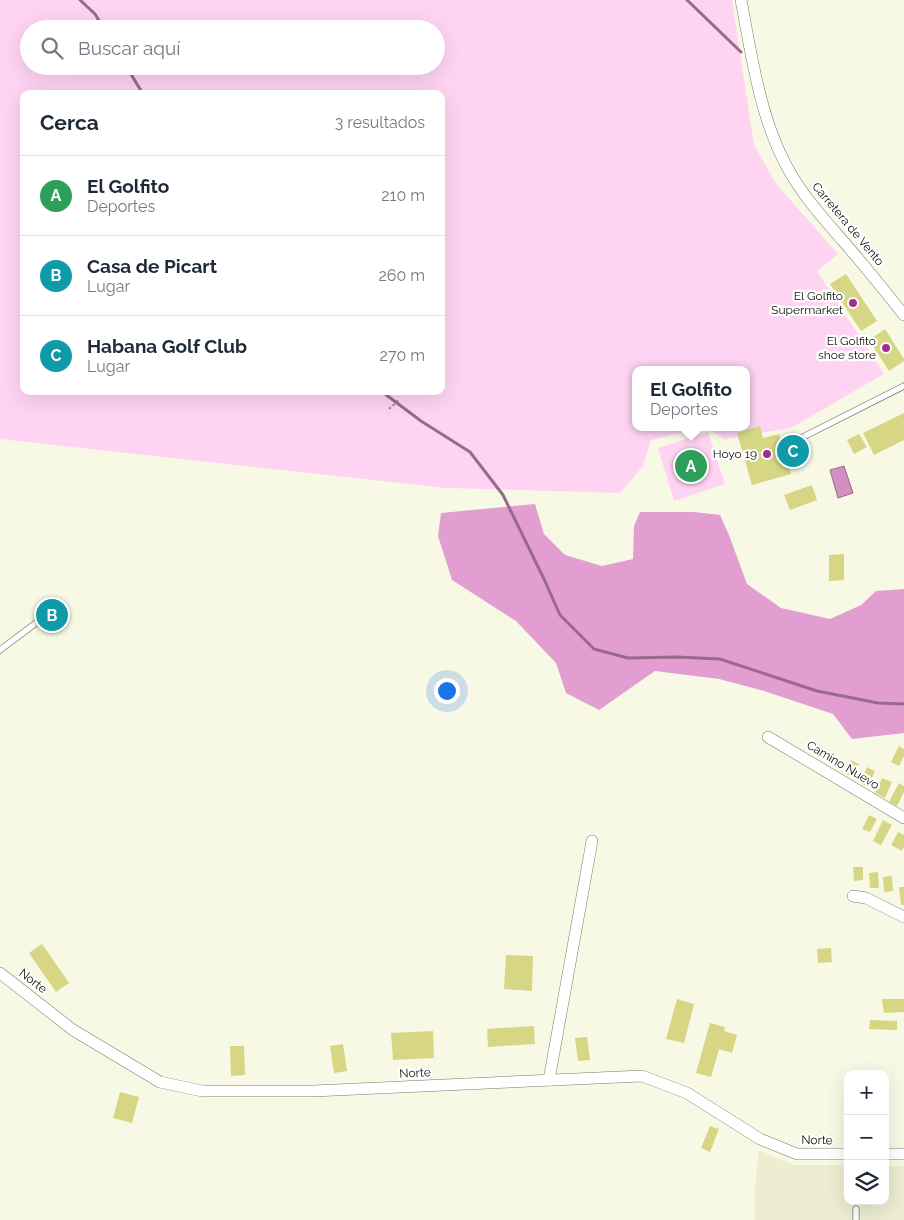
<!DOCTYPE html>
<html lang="es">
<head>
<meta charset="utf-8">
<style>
	:root { --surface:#fff; --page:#f2f2f3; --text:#1f2937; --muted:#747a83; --line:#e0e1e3; --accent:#0b8043 }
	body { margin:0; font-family:Raleway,sans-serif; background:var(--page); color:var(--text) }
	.controls { position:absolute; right:15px; bottom:15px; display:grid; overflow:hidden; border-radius:10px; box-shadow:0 5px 20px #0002 }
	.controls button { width:45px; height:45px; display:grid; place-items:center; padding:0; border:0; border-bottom:1px solid var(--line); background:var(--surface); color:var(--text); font:25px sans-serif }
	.you { position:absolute; left:446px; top:690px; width:18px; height:18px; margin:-12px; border:4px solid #fff; border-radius:50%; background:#1a73e8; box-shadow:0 0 0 8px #1a73e833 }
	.badge { display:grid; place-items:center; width:32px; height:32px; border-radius:50%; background:var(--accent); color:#fff; font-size:16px; font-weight:700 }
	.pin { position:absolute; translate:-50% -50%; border:2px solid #fff; box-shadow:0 1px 5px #0006 }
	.popup { position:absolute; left:632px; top:366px; width:118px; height:65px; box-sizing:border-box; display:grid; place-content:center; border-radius:10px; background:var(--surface); filter:drop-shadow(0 1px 4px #0005); font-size:16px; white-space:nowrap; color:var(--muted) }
	.popup b { font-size:19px; color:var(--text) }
	.popup::after { content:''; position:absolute; left:50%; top:100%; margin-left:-10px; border:10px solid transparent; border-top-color:var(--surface) }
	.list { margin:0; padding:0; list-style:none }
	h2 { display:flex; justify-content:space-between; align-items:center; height:65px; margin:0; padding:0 20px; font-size:21px }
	h2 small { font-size:16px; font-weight:400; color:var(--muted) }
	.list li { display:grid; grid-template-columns:32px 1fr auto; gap:15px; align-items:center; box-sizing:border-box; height:80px; padding:0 20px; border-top:1px solid var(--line) }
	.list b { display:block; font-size:19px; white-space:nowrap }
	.list p { margin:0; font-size:16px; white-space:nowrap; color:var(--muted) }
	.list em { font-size:16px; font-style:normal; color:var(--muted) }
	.icon { flex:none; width:28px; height:28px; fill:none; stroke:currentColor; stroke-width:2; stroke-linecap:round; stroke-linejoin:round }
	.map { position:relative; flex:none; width:904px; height:1220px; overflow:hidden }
	.search { position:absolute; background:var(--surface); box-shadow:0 5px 20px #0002; left:20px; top:20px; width:425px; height:55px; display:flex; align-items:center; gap:12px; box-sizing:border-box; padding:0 18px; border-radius:28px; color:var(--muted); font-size:19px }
	.panel { position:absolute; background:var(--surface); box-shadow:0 5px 20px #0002; left:20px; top:90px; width:425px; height:305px; border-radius:10px }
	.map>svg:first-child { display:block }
	.built { fill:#ecedd1 }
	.green { fill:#ffd4f3; fill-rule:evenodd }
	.forest { fill:#e29ed0 }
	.water { fill:#d38fc1; stroke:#996a8b }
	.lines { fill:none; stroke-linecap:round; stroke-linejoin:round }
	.stream { stroke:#996a8b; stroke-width:3 }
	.building { fill:#d6d685 }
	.lane-casing { stroke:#797a68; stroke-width:7 }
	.street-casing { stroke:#797a68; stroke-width:12 }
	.path { stroke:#909183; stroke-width:2; stroke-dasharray:2.5 2.5; stroke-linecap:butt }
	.lane { stroke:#fff; stroke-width:5.5 }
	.street { stroke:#fff; stroke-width:11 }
	.poi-dot { fill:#a02e8a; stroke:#fff; stroke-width:2 }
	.labels { text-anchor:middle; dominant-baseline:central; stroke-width:4.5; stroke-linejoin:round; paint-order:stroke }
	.street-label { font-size:12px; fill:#12120c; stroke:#fff }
	.poi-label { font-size:12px; fill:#12120c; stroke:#fff; text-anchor:end }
</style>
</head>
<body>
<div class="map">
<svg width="904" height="1220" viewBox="0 0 904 1220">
	<rect width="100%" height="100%" fill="#f8f9e5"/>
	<!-- built -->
	<polygon class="built" points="759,1150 793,1165 848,1165 848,1201 885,1201 885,1166 904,1166 904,1220 755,1220 755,1186"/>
	<!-- green -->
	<g class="green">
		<path d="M 0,0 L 732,0 L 754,145 L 777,185 L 838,254 L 817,271 L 884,374 L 791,428 L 724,439 L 706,427 L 746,427 L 746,370 L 636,370 L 636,427 L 705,427 L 651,440 L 643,466 L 620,493 L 446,488 L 0,439 ZM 29,29 L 436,29 L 436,66 L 29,66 ZM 24,94 L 441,94 L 441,391 L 24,391 Z"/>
		<polygon points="708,432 725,484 674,501 658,448"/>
	</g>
	<!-- forest -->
	<polygon class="forest" points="535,504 544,534 565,555 602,566 633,559 634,526 640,512 694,512 720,515 729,535 747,584 781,608 830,619 861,605 876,591 904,589 904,733 852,739 833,714 764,691 719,679 655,671 599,710 566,693 556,663 516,621 452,580 438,536 441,513"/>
	<!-- water -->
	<polygon class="water" points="844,466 853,493 838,498 830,470"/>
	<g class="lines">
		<!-- stream -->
		<g class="stream">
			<polyline points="80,0 95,14 104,29"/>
			<polyline points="687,0 741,52"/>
			<polyline points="126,66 143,94"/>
			<polyline points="381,391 421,421 470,452 503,495 544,579 560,615 594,649 628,658 677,657 720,659 817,691 878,703 904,704"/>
		</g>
	</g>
	<!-- building -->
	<g class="building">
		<polygon points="846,274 877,321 861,331 830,284"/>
		<polygon points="885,329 904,359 904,361 889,371 869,340"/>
		<polygon points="904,413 904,440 874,455 863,433"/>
		<polygon points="760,426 763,438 779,434 791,474 752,485 737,433"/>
		<polygon points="859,434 867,447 854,454 847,440"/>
		<polygon points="812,485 817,500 790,510 784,495"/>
		<polygon points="844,554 844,580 829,581 829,555"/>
		<polygon points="44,606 48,608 51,608 51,606 62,606 62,612 66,612 66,619 62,620 62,624 50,624 49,622 41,622 38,618 38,610"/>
		<polygon points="899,746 904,749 904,756 899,766 891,762"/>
		<polygon points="851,760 859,764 852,777 844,773"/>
		<polygon points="867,767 875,771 868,787 860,783"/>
		<polygon points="882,778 892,782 885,798 875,793"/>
		<polygon points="899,783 904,786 904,792 897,806 889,802"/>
		<polygon points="869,815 877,819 870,832 862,829"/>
		<polygon points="883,820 892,825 881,845 873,841"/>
		<polygon points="898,832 904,835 904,847 902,851 891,845"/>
		<polygon points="853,867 863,867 863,880 854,881"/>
		<polygon points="878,872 879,888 870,888 869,873"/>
		<polygon points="892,876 893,891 884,892 883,877"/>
		<polygon points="899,887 904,887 904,905 901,905"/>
		<polygon points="42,944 69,983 56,992 29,953"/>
		<polygon points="831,948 832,962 818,963 817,949"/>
		<polygon points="506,955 533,956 532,991 504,989"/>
		<polygon points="677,999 694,1004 684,1043 666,1039"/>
		<polygon points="882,999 904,999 904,1012 884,1013"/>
		<polygon points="870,1020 897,1021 897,1030 869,1029"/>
		<polygon points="710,1023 725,1027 724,1031 737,1035 732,1053 719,1049 711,1077 696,1073"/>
		<polygon points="534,1026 535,1044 488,1047 487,1029"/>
		<polygon points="433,1031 434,1058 393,1060 391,1033"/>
		<polygon points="587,1037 590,1060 578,1061 575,1038"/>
		<polygon points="343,1044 347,1071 334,1073 330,1046"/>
		<polygon points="230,1046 244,1046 245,1075 231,1076"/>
		<polygon points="120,1092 139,1097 132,1123 113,1118"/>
		<polygon points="710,1126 719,1129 710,1152 701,1148"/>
	</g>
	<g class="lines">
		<defs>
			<g id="lane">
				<polyline points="795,441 904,386"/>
				<polyline points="0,650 36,623"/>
				<polyline points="856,1220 856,1209"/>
			</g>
			<g id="street">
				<path d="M 741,0 C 751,53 760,117 786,165 C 801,194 822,217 843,241 C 864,265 884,290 904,315"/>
				<polyline points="768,737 904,818"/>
				<polyline points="853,896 866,898 904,917"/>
				<polyline points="0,973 73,1030 160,1082 202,1091 313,1091 642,1076 687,1093 760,1139 797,1154 848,1154"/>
				<polyline points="549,1080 592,841"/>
				<polyline points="885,1154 904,1154"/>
			</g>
		</defs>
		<!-- lane casing -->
		<use href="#lane" class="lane-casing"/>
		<!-- street casing -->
		<use href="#street" class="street-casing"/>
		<!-- path -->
		<polyline class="path" points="389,409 400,399"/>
		<!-- lane -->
		<use href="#lane" class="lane"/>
		<!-- street -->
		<use href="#street" class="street"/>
	</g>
	<!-- markers -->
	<g class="poi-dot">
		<circle cx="853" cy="303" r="5"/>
		<circle cx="886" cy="348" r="5"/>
		<circle cx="767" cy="454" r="5"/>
	</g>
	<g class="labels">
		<!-- street labels -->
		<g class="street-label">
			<text transform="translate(848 224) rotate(50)">Carretera de Vento</text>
			<text transform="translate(843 765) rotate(31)">Camino Nuevo</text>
			<text transform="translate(33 981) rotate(38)">Norte</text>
			<text transform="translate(415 1073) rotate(-3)">Norte</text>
			<text transform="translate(817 1140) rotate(1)">Norte</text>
		</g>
		<!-- poi labels -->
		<g class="poi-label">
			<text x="843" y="296">El Golfito<tspan x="843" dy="14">Supermarket</tspan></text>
			<text x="876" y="341">El Golfito<tspan x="876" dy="14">shoe store</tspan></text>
			<text x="757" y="454">Hoyo 19</text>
		</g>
	</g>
</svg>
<div class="controls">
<button>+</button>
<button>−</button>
<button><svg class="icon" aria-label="layers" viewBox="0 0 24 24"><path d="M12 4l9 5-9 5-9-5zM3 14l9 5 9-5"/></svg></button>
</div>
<div class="you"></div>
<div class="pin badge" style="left:691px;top:466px;background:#2e9e5b">A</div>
<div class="popup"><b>El Golfito</b>Deportes</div>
<div class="pin badge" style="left:52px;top:615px;background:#0f9aa8">B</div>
<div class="pin badge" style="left:793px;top:451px;background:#0f9aa8">C</div>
<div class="search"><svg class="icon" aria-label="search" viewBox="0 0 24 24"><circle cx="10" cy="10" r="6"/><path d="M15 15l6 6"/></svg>Buscar aquí</div>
<section class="panel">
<h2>Cerca<small>3 resultados</small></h2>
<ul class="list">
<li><span class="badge" style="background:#2e9e5b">A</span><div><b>El Golfito</b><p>Deportes</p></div><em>210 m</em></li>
<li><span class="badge" style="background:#0f9aa8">B</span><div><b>Casa de Picart</b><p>Lugar</p></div><em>260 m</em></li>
<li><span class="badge" style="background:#0f9aa8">C</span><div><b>Habana Golf Club</b><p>Lugar</p></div><em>270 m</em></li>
</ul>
</section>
</div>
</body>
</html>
